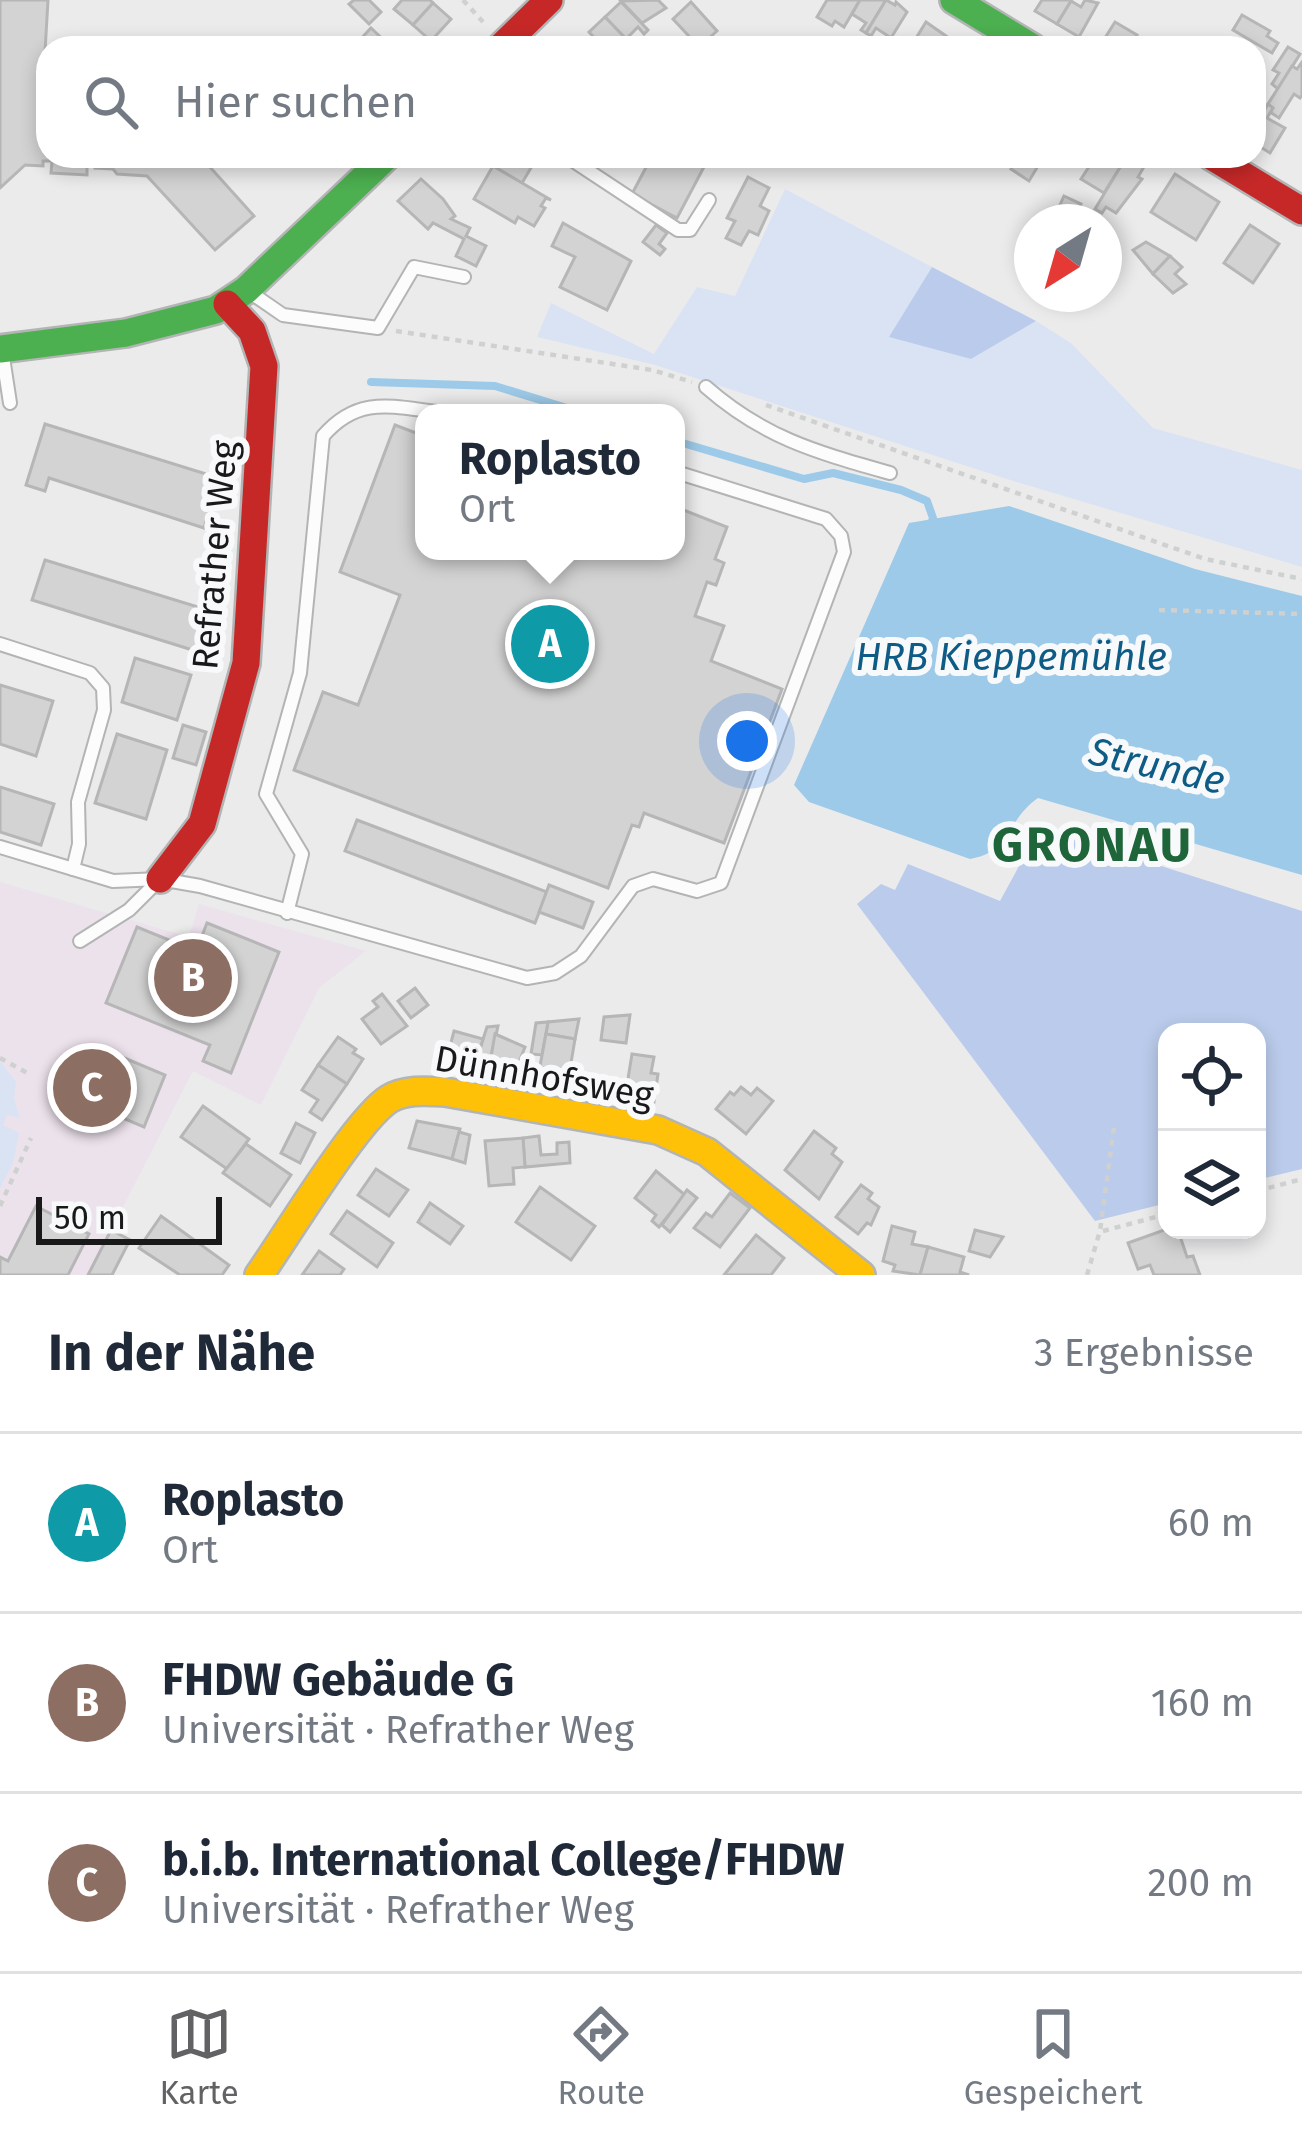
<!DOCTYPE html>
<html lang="de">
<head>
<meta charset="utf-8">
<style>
	:root { --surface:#fff; --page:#f6f6f7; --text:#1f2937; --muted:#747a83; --line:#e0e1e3; --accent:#626264 }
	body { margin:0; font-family:"Fira Sans",sans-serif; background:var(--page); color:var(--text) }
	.controls { position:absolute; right:36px; bottom:36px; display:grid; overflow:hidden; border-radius:24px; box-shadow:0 6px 18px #0003 }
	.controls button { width:108px; height:108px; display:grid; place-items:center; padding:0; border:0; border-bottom:3px solid var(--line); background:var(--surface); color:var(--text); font:60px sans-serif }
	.compass { position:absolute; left:1014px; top:204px; width:108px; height:108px; border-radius:50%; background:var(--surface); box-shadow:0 6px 18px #0003; rotate:217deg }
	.scale { position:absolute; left:36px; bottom:30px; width:186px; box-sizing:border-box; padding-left:12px; border:6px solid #19191a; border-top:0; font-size:33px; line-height:42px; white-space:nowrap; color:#19191a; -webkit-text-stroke:9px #f8f9fb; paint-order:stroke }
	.you { position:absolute; left:747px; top:741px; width:42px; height:42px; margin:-30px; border:9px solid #fff; border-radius:50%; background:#1a73e8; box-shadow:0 0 0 18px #1a73e833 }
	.badge { display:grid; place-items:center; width:78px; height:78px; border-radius:50%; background:var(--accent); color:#fff; font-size:39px; font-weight:700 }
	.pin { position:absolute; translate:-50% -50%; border:6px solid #fff; box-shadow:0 3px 12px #0006 }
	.popup { position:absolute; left:415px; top:404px; width:270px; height:156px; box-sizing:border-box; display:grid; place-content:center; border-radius:24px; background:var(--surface); filter:drop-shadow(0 3px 9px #0005); font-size:39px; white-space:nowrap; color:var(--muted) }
	.popup b { font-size:45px; color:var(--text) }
	.popup::after { content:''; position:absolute; left:50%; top:100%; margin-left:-24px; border:24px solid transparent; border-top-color:var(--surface) }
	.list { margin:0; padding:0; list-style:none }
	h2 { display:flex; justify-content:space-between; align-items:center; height:156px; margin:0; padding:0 48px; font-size:51px }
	h2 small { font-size:39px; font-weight:400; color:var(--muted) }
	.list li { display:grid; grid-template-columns:78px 1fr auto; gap:36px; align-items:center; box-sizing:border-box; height:180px; padding:0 48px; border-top:3px solid var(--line) }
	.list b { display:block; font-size:45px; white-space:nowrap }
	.list p { margin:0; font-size:39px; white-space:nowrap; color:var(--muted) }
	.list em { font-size:39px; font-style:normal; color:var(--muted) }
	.icon { flex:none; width:66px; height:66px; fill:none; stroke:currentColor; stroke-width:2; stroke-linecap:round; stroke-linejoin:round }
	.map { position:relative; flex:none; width:1302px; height:1275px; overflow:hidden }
	.search { position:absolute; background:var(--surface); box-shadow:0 6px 18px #0003; left:36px; right:36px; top:36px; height:132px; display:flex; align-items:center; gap:30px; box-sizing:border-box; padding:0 42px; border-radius:36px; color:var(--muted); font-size:45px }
	.sheet { height:696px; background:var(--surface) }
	nav { display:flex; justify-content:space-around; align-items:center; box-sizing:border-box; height:168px; border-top:3px solid var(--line); background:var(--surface); font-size:33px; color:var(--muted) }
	nav a { display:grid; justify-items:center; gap:6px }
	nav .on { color:var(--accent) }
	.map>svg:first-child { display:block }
	.education { fill:#ece2ec }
	.green { fill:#dae3f4 }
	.forest { fill:#bacbeb }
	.water { fill:#9dcae8 }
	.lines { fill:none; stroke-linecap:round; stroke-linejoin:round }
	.stream { stroke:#9dcae8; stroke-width:8 }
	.building { fill:#d3d3d4; stroke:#b6b6b7; stroke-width:3 }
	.lane-casing { stroke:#b3b4b4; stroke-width:16 }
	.fast-casing { stroke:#b3b4b4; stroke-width:32 }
	.slow-casing { stroke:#b3b4b4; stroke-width:32 }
	.jam-casing { stroke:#b3b4b4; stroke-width:32 }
	.path { stroke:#cfd0d0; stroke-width:4.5; stroke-dasharray:6 6; stroke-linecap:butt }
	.lane { stroke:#fcfcfc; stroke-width:12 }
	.fast { stroke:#4caf50; stroke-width:27 }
	.slow { stroke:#ffc107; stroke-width:27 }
	.jam { stroke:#c62828; stroke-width:27 }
	.labels { text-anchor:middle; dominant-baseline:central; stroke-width:12; stroke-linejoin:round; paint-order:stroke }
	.street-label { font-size:36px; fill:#19191a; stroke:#f8f9fb }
	.water-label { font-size:39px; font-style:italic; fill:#0e5c86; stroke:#f8f9fb }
	.district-label { font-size:48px; font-weight:bold; letter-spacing:3px; fill:#1e6539; stroke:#f8f9fb }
</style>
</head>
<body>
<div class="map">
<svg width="1302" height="1275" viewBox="0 0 1302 1275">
	<rect width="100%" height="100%" fill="#ebebec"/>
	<!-- education -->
	<polygon class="education" points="0,882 189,937 199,904 366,951 319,988 261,1105 193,1071 88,1275 0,1275"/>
	<!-- green -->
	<g class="green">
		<polygon points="785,189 932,267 890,337 971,359 1036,321 1071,343 1153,428 1302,470 1302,567 1010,480 655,365 537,337 551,303 654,354 697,287 735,296"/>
		<polygon points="0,1061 16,1082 14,1099 20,1118 7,1115 3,1125 19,1133 13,1163 0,1188"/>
	</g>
	<!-- forest -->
	<g class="forest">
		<polygon points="932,267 1036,321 971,359 889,337"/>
		<polygon points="1042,833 1058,833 1302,911 1302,1169 1257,1180 1257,1032 1167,1032 1167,1203 1095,1221 857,904 881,884 895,890 908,864 1000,901 1031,844"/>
	</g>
	<!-- water -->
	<path class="water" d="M 1009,506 L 1195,569 L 1302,596 L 1302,875 L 1038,798 C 1005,821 1013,851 970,859 L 809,802 L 794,785 L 909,523 Z"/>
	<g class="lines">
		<!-- stream -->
		<g class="stream">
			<polyline points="371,382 495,386 583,413"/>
			<polyline points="676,441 804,479 833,473 901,490 927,501 933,518 931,524"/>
		</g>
	</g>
	<!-- building -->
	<g class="building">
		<polygon points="0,0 48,0 44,69 48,73 48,156 200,156 254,216 215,250 147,176 117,174 113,169 95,168 95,164 87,163 87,175 51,173 52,161 43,161 43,166 25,165 0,188"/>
		<polygon points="354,0 369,0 381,12 369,24 349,4"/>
		<polygon points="402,0 430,0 433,3 413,25 394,9"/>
		<polygon points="658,0 666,8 642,23 621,1"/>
		<polygon points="827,0 860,0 844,27 835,21 832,26 817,17"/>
		<polygon points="860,0 886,0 866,33 861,30 866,23 852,14"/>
		<polygon points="886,0 895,5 896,2 907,12 891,38 876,28 871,36 866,33"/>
		<polygon points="1042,0 1069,0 1071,1 1057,24 1035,11"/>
		<polygon points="1085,0 1098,3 1079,37 1057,24 1071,1 1081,7"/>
		<polygon points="621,2 648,30 644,34 638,27 626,39 605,17"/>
		<polygon points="691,2 717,31 699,47 673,19"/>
		<polygon points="433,3 451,19 431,41 413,25"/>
		<polygon points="1242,15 1270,31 1267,36 1278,43 1272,53 1233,30"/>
		<polygon points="605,17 626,39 616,48 604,48 589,32"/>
		<polygon points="926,22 946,36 938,48 910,48"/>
		<polygon points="1115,22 1137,35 1129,48 1100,46"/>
		<polygon points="371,28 392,48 362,48 357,43"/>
		<polygon points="1288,47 1300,54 1278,89 1272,84 1279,73 1273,70"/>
		<polygon points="1302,62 1302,95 1300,98 1294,94 1279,118 1270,112 1273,108 1268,104 1292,66 1297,69"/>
		<polygon points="1268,104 1273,108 1267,118 1285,128 1270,153 1254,143 1254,128"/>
		<polygon points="486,156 538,156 522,183 484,161"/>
		<polygon points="652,156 693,156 706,163 677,218 632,194"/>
		<polygon points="1019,156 1044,156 1029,181 1011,169"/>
		<polygon points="1096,156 1127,156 1104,193 1081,179"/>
		<polygon points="1127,156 1149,158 1138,177 1142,179 1116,213 1106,207 1102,213 1095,209"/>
		<polygon points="493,166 551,200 546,198 541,206 545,208 534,226 518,217 515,223 474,199"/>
		<polygon points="1175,174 1219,202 1196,240 1151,212"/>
		<polygon points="748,177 769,188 760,206 769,211 758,235 749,231 741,245 726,238 735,221 727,218"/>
		<polygon points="421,179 443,199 455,216 451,219 470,228 466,236 486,246 476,266 456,256 464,239 433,223 428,229 398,201"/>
		<polygon points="1064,196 1081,204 1072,222 1055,216"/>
		<polygon points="563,223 631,261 607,310 560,287 575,257 552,246"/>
		<polygon points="656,225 667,233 659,244 665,249 660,255 643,242"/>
		<polygon points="1250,225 1279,244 1253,283 1224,263"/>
		<polygon points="1146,242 1170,256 1153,274 1133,250"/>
		<polygon points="1170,256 1182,267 1175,274 1186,284 1173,293 1153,274"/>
		<polygon points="45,424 219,478 204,528 49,478 45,491 26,485"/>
		<polygon points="395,425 424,436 424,551 676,551 676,507 727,527 715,559 724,563 716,585 707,582 695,616 724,626 711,661 782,689 724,843 644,813 639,827 632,825 608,888 294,770 323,692 358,705 400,595 340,572"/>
		<polygon points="45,560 211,611 199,652 32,600"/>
		<polygon points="135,658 191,675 177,720 122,702"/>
		<polygon points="0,685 53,701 36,756 0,744"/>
		<polygon points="183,725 206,732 196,765 173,758"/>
		<polygon points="117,734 167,750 146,819 95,803"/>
		<polygon points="0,787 54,804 41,845 0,832"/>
		<polygon points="357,820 547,892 535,923 345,851"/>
		<polygon points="549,885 593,902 583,928 539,912"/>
		<polygon points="207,923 279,952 231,1073 203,1061 210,1045 106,1003 137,927 196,951"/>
		<polygon points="415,988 428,1005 411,1018 398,1001"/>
		<polygon points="382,994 407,1026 381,1044 362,1019 378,1007 373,1001"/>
		<polygon points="630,1015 626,1043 601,1040 604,1017"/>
		<polygon points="579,1019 575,1039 546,1034 548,1022"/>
		<polygon points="548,1022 542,1055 531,1054 536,1023"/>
		<polygon points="498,1026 489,1067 475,1064 487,1027"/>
		<polygon points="454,1031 483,1039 477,1059 449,1050"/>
		<polygon points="495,1034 525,1047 518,1065 528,1067 527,1078 488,1074"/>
		<polygon points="546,1034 575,1039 567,1087 537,1082"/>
		<polygon points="338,1037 356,1049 353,1053 363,1059 347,1084 318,1065"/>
		<polygon points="96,1046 165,1075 144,1127 75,1098"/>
		<polygon points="632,1054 654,1057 651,1073 658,1074 654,1102 625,1097"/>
		<polygon points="318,1065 347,1084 322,1120 310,1112 318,1100 302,1090"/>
		<polygon points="741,1087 751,1095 757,1088 773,1101 746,1134 716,1109 730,1092 734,1095"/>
		<polygon points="203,1106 249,1139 227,1169 181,1137"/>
		<polygon points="417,1121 460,1129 452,1159 409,1148"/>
		<polygon points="296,1123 315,1133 300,1163 281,1153"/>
		<polygon points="814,1131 836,1148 832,1154 842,1162 819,1199 785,1170"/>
		<polygon points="459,1132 470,1135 465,1163 452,1159"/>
		<polygon points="539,1136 541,1155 557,1154 557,1143 569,1142 570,1163 525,1167 523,1138"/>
		<polygon points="523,1138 525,1167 513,1168 514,1184 489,1186 485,1141"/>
		<polygon points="246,1144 291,1175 270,1206 223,1173"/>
		<polygon points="376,1169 408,1190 389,1216 358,1195"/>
		<polygon points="656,1171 685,1195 659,1227 652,1221 656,1215 635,1198"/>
		<polygon points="861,1185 872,1193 868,1199 879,1207 871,1225 867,1223 858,1234 836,1217"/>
		<polygon points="540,1187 595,1226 571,1260 516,1222"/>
		<polygon points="687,1190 697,1198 670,1232 662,1225"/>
		<polygon points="730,1193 750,1208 720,1247 694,1228 706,1213 712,1217"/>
		<polygon points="430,1203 463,1226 450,1244 418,1222"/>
		<polygon points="36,1206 89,1234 68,1275 0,1275 0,1257 8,1261"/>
		<polygon points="347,1211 393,1243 377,1267 331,1234"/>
		<polygon points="161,1216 229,1265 222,1275 180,1275 139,1248"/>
		<polygon points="892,1226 915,1232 912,1244 928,1247 920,1275 893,1271 895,1265 883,1261"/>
		<polygon points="1167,1229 1178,1230 1187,1257 1193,1256 1200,1275 1154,1275 1150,1265 1138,1269 1128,1243"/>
		<polygon points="111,1230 130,1240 112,1275 88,1275"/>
		<polygon points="975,1230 1003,1237 990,1257 969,1251"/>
		<polygon points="756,1235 784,1258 771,1275 724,1275"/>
		<polygon points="928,1247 964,1257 960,1272 969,1275 920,1275"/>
		<polygon points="319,1251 344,1269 340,1275 302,1275"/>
	</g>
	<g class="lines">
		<defs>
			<g id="lane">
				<polyline points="566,156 678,230 690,230 709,200"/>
				<polyline points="251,293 283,315 378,328 414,267 464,277"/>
				<polyline points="2,351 10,403"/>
				<path d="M 706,387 C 764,438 816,452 890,473"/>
				<polyline points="0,644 90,673 103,688 104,710 78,802 79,844 73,869"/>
				<polyline points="0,847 113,881 160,879 200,886 527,978 555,973 581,956 633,886 653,879 697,891 721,883 844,552 841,536 826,519 676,472"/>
				<path d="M 287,913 L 302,854 L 266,794 L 300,673 L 323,436 C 360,393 396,408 445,413"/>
				<polyline points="80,941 129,910 159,880"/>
			</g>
			<g id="fast">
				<polyline points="954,0 1033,48"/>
				<polyline points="0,349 126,333 216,310 246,290 387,156"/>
			</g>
			<path id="slow" d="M 259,1275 C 286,1237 356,1120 389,1099 C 406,1089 427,1091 445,1092 L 658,1130 L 707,1152 L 861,1275"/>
			<g id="jam">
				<polyline points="500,48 549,0"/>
				<polyline points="1211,156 1302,211"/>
				<polyline points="160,879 202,824 246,663 264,366 252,331 227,304"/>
			</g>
		</defs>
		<!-- lane casing -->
		<use href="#lane" class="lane-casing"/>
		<!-- fast casing -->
		<use href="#fast" class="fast-casing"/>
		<!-- slow casing -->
		<use href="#slow" class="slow-casing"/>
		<!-- jam casing -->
		<use href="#jam" class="jam-casing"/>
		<!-- path -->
		<g class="path">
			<polyline points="463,0 483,22"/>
			<polyline points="396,331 652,370 692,382"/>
			<polyline points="766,405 1205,559 1302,579"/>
			<polyline points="1159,610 1302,614"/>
			<polyline points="0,1058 29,1074"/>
			<polyline points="1257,1191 1302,1179"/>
			<polyline points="0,1206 31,1138"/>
			<polyline points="1103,1231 1167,1214"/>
			<polyline points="1087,1275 1100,1231 1114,1127"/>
		</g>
		<!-- lane -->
		<use href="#lane" class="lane"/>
		<!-- fast -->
		<use href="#fast" class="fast"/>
		<!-- slow -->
		<use href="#slow" class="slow"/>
		<!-- jam -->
		<use href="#jam" class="jam"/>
	</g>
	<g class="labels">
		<!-- street labels -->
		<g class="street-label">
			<text transform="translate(215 555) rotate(-85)">Refrather Weg</text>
			<text transform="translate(544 1077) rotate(10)">Dünnhofsweg</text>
		</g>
		<!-- water labels -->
		<g class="water-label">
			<text x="1011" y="657">HRB Kieppemühle</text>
			<text transform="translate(1157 766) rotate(13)">Strunde</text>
		</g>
		<!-- district labels -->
		<g class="district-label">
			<text x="1093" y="845">GRONAU</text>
		</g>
	</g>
</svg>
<div class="controls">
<button><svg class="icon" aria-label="locate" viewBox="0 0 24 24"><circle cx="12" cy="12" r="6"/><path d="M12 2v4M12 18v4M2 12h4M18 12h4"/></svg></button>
<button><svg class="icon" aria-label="layers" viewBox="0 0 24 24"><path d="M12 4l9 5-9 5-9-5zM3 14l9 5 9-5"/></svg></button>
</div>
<svg class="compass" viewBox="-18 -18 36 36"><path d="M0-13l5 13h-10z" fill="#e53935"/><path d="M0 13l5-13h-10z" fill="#747a83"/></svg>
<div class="scale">50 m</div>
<div class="you"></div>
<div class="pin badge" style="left:550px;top:644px;background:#0f9aa8">A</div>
<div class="popup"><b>Roplasto</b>Ort</div>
<div class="pin badge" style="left:193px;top:978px;background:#8d6e63">B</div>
<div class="pin badge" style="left:92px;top:1088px;background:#8d6e63">C</div>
<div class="search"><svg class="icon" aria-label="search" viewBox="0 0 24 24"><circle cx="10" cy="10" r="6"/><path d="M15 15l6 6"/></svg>Hier suchen</div>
</div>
<section class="sheet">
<h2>In der Nähe<small>3 Ergebnisse</small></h2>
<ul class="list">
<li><span class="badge" style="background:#0f9aa8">A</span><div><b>Roplasto</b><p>Ort</p></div><em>60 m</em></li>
<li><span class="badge" style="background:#8d6e63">B</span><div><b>FHDW Gebäude G</b><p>Universität · Refrather Weg</p></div><em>160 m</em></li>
<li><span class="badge" style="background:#8d6e63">C</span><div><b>b.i.b. International College/FHDW</b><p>Universität · Refrather Weg</p></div><em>200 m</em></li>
</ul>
</section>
<nav>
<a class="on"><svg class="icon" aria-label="map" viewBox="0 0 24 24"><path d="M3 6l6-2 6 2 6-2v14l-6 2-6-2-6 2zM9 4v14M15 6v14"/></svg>Karte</a>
<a><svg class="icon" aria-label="directions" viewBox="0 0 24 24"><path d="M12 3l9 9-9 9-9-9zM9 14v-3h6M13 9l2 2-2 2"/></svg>Route</a>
<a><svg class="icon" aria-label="saved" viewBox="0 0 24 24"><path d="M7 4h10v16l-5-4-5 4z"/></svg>Gespeichert</a>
</nav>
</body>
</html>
